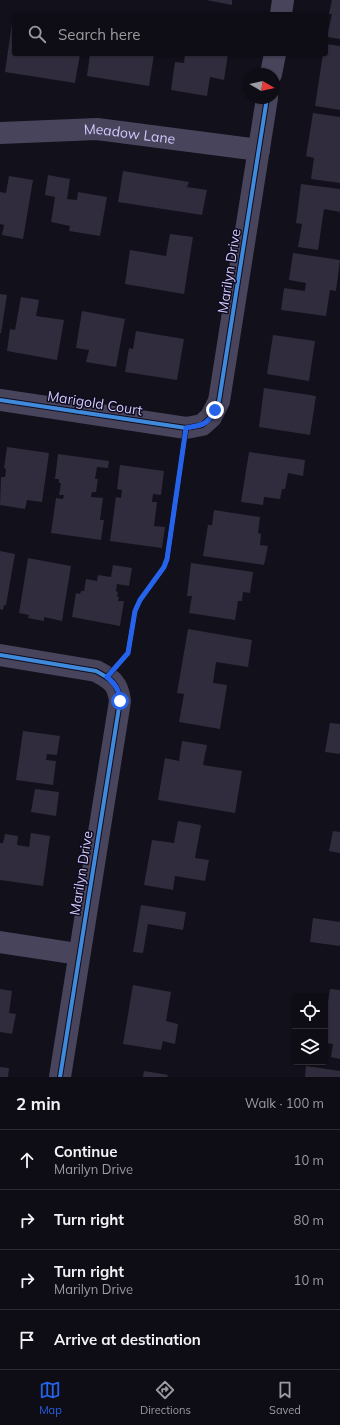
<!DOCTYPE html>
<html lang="en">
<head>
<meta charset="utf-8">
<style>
	:root { --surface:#0e0c14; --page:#1c1a22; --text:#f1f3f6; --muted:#9b9ba0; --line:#2e2c34; --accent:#2563eb }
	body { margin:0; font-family:Mulish,sans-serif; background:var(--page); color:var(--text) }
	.controls { position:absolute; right:12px; bottom:12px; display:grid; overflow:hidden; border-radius:4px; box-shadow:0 1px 3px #0004 }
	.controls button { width:36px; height:36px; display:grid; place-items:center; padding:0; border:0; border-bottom:1px solid var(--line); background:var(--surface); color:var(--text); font:20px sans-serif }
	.compass { position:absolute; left:244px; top:68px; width:36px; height:36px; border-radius:50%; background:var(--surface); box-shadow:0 1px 3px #0004; rotate:99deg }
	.stop { position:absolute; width:12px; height:12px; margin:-9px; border:3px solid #2563eb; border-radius:50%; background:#fff }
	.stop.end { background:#2563eb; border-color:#fff; box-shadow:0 1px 4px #0008 }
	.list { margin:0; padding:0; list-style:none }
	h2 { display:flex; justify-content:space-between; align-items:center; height:52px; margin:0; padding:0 16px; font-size:17px }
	h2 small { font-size:13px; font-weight:400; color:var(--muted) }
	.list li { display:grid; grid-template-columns:26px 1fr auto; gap:12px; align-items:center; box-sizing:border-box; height:60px; padding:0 16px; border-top:1px solid var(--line) }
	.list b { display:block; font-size:15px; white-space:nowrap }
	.list p { margin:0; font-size:13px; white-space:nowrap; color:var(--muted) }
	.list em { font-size:13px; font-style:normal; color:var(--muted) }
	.icon { flex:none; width:22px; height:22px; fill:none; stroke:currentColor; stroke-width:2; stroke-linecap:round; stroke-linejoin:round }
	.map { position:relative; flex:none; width:340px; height:1077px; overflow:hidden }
	.search { position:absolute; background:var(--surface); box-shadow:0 1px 3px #0004; left:12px; right:12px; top:12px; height:44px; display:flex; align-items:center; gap:10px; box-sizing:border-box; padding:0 14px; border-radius:4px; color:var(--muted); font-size:15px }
	.sheet { height:292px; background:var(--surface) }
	nav { display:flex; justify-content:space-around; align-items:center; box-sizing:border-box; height:56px; border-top:1px solid var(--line); background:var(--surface); font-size:11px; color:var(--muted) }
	nav a { display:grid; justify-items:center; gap:2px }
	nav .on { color:var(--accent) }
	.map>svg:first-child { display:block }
	.building { fill:#302c3d }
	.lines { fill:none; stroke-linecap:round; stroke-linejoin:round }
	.minor { stroke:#47445b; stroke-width:22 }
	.cycleway-casing { stroke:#100c1e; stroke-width:6 }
	.cycleway { stroke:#408adc; stroke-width:4 }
	.route { stroke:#2563eb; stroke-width:5 }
	.labels { text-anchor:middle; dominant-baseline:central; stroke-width:3; stroke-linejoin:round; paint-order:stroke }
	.street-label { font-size:14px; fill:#d1c9ff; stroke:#100c1e }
</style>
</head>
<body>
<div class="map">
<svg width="340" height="1077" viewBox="0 0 340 1077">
	<rect width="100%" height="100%" fill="#12101a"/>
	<!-- building -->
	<g class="building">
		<polygon points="206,0 232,0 232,5"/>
		<polygon points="332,0 340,0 340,39 327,37 332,14 329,14"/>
		<polygon points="12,23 14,24 14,54 80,54 75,83 5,72"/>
		<polygon points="326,44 340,46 340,110 315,106 323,54 326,54"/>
		<polygon points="90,54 154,54 149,86 87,76"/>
		<polygon points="185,54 228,54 224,80 210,77 207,96 171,90 175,62 184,63"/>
		<polygon points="313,113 340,117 340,183 311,179 314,158 306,156"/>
		<polygon points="123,171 189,182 187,187 207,190 202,215 118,202"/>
		<polygon points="48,175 70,179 67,199 77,200 78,192 107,197 100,236 69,231 70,226 51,222 55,197 45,195"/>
		<polygon points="9,176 33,180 23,239 2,235 4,225 0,224 0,192 6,193"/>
		<polygon points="301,184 340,189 340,212 324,209 318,250 298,247 302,224 296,223"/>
		<polygon points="170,234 193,237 184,294 125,284 130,250 166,256"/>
		<polygon points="293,253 340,260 336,291 330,290 326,316 281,310 284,288 305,291 306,283 289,280"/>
		<polygon points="0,294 7,295 1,333 0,333"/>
		<polygon points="21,297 39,300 36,316 64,320 57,360 7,351 10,329 15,330"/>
		<polygon points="82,311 125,319 116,367 86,362 89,350 76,348"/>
		<polygon points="136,331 184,339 177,380 125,372 129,348 133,349"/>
		<polygon points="273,335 315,341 309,381 267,374"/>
		<polygon points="264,388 316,396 310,435 259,427"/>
		<polygon points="7,447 49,453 42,502 27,500 25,509 0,505 1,477 5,477 6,469 4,468"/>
		<polygon points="249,452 305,460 303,476 288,473 285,489 282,489 280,499 264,497 263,505 241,502"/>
		<polygon points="58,454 109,461 108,468 97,467 95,479 98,479 96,492 92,492 91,497 103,498 100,520 104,520 101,540 51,533 56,498 63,499 64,495 59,495 61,483 59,483 59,479 55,479"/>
		<polygon points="120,465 164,471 161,495 153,494 152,502 157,502 154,526 165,527 162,548 110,541 116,497 121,498 122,490 117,489"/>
		<polygon points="214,510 260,517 258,533 261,534 260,545 268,546 264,565 203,556 208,525 212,525"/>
		<polygon points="0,551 15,554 6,605 4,605 3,610 0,609"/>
		<polygon points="28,558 71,566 62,621 44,617 44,621 28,618 29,615 19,613"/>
		<polygon points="191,563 253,572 250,593 243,592 242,601 238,601 235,620 189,613 192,596 187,596"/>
		<polygon points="113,565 132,568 129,586 117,584 116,591 118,592 117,597 119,597 118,601 124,601 120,626 72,617 76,593 80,594 81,591 84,591 86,579 97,581 98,575 111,577"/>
		<polygon points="188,629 252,640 248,667 216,662 213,683 227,685 220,729 179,722 184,694 177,693"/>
		<polygon points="330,723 340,724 340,754 325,752"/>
		<polygon points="23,731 60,736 57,755 47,754 46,760 56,761 53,785 16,780"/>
		<polygon points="182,741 207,745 203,765 242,771 235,813 158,800 165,758 179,761"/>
		<polygon points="35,789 59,792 56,816 31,812"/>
		<polygon points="178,821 201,825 195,858 209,860 205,881 175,876 173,890 144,885 152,840 174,843"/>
		<polygon points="333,831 340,832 340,853 329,851"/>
		<polygon points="31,833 50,836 43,886 0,880 0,843 3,843 5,834 18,836 17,845 29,847"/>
		<polygon points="141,905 186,912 183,930 148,924 143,953 133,952"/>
		<polygon points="313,918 340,922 340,946 310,942"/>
		<polygon points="133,985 171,992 166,1021 178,1024 175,1044 163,1041 161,1050 123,1044"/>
		<polygon points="0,989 12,991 9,1013 16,1014 12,1034 0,1032"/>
		<polygon points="330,989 340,990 340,1059 331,1057 333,1044 325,1043 325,1022"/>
		<polygon points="306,1066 340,1071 340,1077 305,1077"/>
		<polygon points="0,1067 9,1068 8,1077 0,1077"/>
		<polygon points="144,1071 168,1075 167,1077 143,1077"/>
	</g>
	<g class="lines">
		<!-- minor -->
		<g class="minor">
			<polyline points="281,14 283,0"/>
			<polyline points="271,74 275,54"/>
			<path id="s1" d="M 0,133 L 97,129 L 259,150"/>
			<polyline points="0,400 186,428 202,425 211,417 219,401 267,98"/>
			<path d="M 0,655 L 96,671 C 111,679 118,683 120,701 L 60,1077"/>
			<polyline points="0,942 78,954"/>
		</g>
		<defs>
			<g id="cycleway">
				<polyline points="0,400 186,428 202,425 211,417 219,401 267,98"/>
				<path d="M 0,655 L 96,671 C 111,679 118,683 120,701 L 60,1077"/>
				<polyline points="107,677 128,653 135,611 140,600 164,567 167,559 186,428"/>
			</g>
		</defs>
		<!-- cycleway casing -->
		<use href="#cycleway" class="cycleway-casing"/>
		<!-- cycleway -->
		<use href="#cycleway" class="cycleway"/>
	</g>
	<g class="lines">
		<!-- route -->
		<path class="route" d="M 120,701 C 119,689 115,684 107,677 L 128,653 L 135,611 L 140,600 L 164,567 L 167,559 L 186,428 C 203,425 207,425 215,410"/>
	</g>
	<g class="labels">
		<!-- street labels -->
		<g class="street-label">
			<text stroke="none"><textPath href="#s1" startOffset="130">Meadow Lane</textPath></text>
			<text transform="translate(229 271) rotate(-81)">Marilyn Drive</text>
			<text transform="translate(95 403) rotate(9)">Marigold Court</text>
			<text transform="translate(81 873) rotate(-81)">Marilyn Drive</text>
		</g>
	</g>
</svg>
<div class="controls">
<button><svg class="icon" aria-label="locate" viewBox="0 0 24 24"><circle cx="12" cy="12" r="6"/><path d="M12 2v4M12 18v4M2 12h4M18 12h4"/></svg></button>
<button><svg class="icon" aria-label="layers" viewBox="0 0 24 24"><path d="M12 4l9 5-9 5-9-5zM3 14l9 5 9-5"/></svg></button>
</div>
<svg class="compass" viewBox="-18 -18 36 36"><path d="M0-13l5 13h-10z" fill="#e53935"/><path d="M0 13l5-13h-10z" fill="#9b9ba0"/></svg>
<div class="stop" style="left:120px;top:701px"></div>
<div class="stop end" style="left:215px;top:410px"></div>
<div class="search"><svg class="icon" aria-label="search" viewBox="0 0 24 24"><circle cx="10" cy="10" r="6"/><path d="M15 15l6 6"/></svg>Search here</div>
</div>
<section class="sheet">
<h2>2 min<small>Walk · 100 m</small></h2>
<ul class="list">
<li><svg class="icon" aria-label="ahead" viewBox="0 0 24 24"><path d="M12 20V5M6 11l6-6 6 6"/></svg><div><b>Continue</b><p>Marilyn Drive</p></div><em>10 m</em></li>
<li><svg class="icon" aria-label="right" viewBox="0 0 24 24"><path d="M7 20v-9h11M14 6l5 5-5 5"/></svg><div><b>Turn right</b></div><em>80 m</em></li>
<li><svg class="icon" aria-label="right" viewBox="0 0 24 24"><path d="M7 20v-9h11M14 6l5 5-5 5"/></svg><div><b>Turn right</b><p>Marilyn Drive</p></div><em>10 m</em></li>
<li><svg class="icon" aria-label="arrive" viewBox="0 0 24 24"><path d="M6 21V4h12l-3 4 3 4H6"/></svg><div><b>Arrive at destination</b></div></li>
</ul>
</section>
<nav>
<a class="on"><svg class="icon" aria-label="map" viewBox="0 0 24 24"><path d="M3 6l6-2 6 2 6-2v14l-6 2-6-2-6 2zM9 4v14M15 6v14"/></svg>Map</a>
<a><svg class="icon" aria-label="directions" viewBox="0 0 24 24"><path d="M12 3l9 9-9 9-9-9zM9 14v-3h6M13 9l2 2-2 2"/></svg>Directions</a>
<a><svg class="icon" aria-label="saved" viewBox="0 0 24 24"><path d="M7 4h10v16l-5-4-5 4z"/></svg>Saved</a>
</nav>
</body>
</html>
